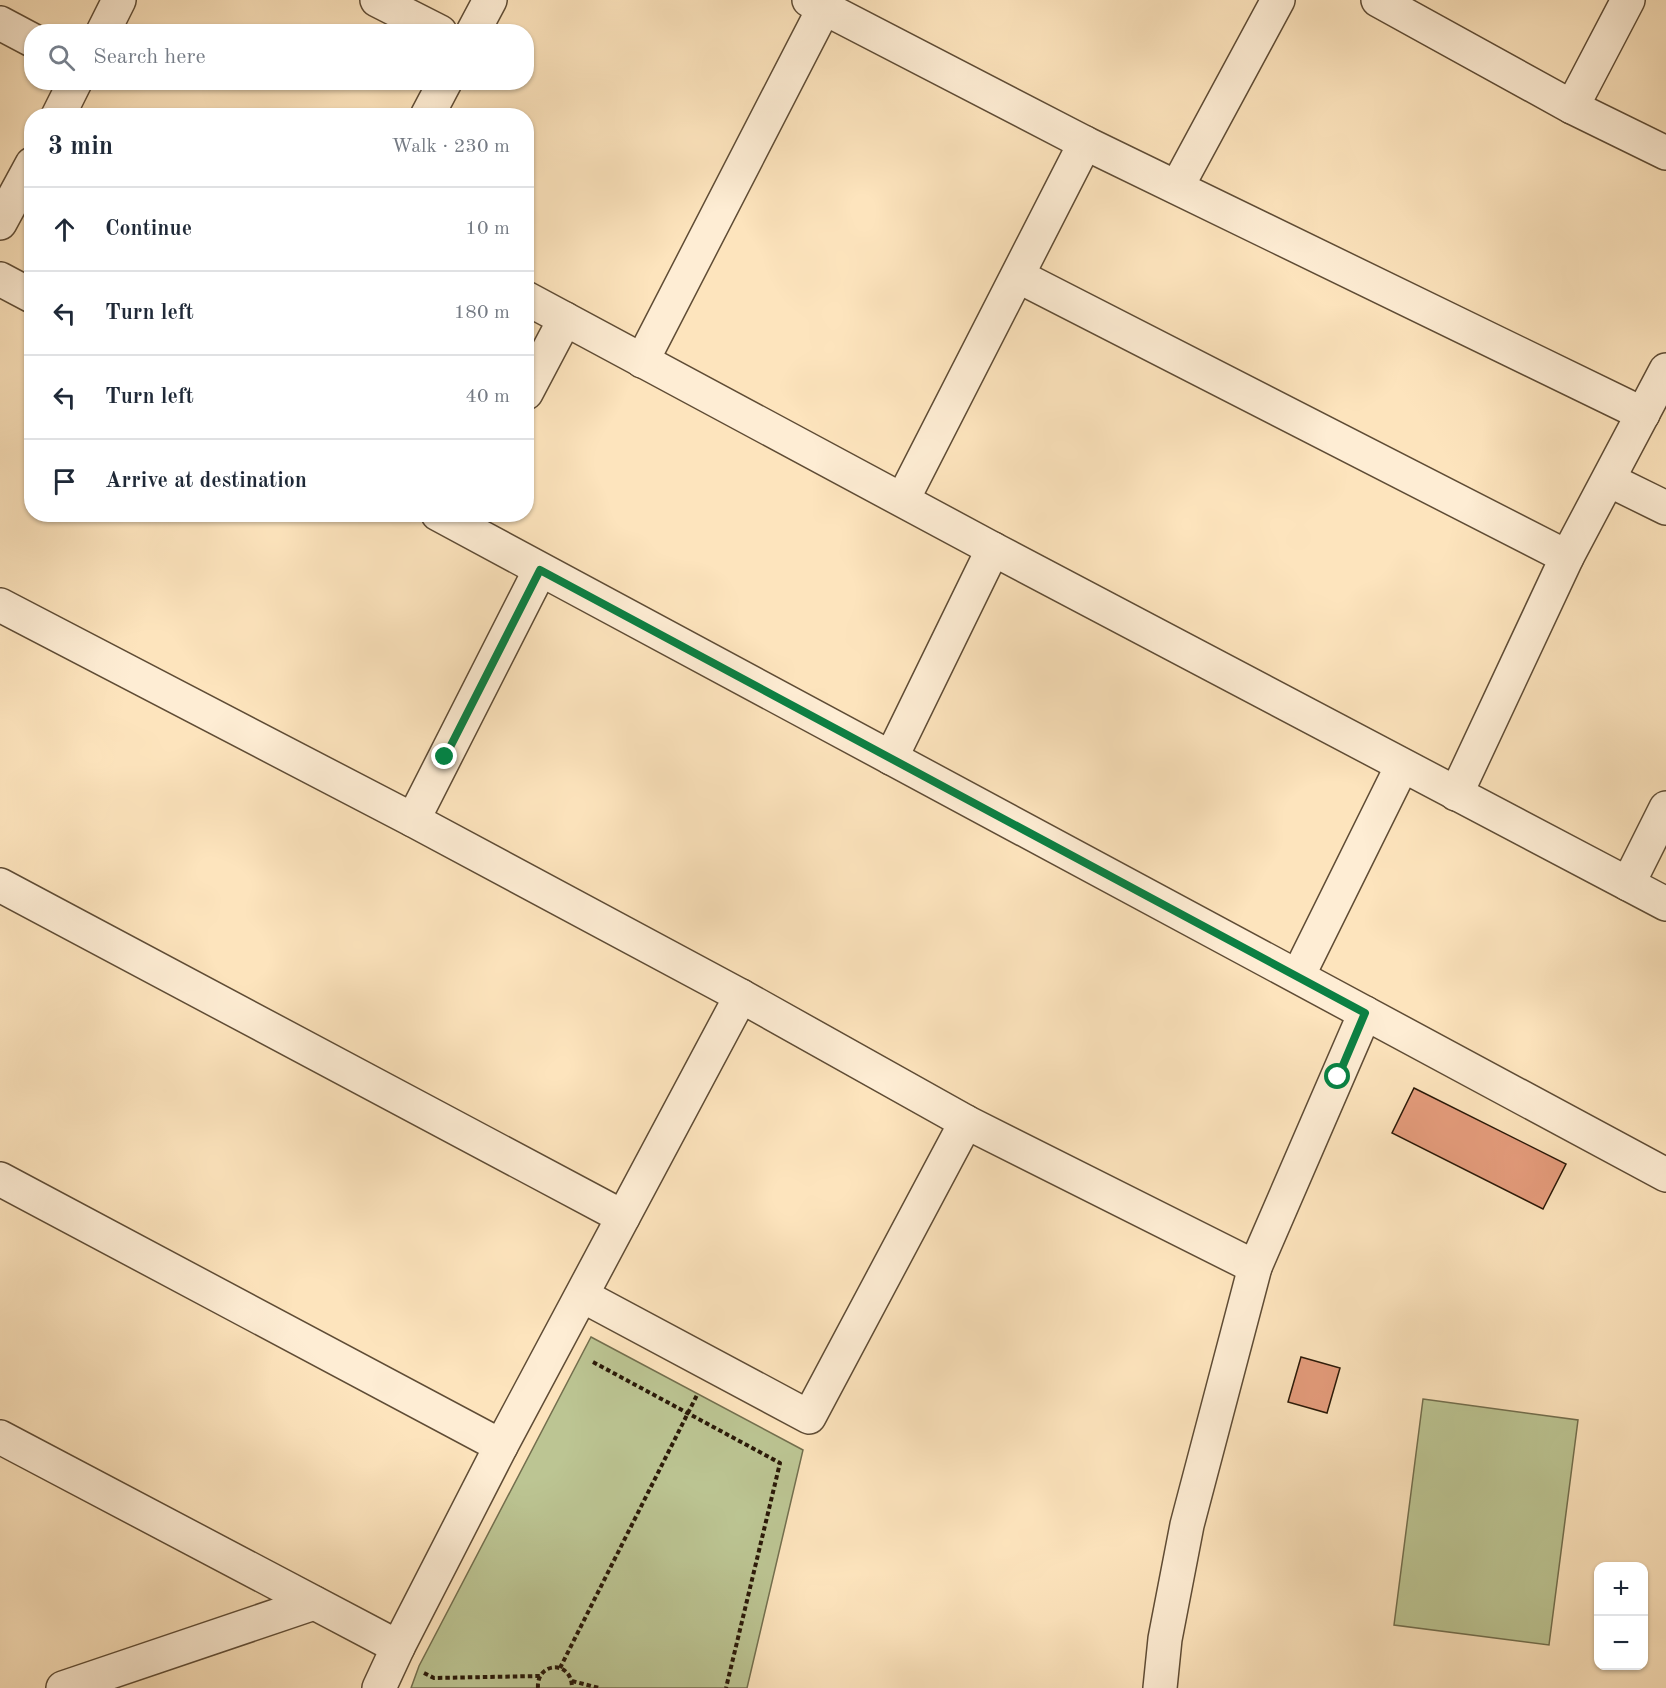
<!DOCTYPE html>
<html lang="en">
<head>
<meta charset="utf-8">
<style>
	:root { --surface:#fff; --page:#f2f2f3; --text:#1f2937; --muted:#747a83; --line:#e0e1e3 }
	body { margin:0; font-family:"Old Standard TT",serif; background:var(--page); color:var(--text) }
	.controls { position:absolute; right:18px; bottom:18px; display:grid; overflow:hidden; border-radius:12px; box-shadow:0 2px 4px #0004 }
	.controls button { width:54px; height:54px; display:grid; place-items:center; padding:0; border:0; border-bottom:2px solid var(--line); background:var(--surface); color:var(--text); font:30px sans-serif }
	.stop { position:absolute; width:18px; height:18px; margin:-14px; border:4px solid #0b8043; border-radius:50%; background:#fff }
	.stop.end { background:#0b8043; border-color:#fff; box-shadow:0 2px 6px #0008 }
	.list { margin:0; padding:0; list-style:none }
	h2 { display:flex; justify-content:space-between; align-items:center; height:78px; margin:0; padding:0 24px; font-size:26px }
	h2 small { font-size:20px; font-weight:400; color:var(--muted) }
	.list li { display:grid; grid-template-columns:39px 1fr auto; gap:18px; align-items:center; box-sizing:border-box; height:84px; padding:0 24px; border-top:2px solid var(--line) }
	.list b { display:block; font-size:22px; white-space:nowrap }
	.list em { font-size:20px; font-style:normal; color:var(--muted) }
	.icon { flex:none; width:33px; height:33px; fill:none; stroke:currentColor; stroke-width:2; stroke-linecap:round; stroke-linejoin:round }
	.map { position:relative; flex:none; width:1666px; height:1688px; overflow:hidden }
	.search { position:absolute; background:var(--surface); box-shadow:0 2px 4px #0004; left:24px; top:24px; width:510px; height:66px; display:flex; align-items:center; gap:15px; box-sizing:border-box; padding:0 21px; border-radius:24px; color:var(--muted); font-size:22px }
	.panel { position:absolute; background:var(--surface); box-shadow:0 2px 4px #0004; left:24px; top:108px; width:510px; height:414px; border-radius:24px }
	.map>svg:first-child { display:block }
	.green { fill:#bcc593; stroke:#736f4e; stroke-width:1.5 }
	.building { fill:#e59c7c; stroke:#2a1908; stroke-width:1.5 }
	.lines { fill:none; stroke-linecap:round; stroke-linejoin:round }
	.minor-casing { stroke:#5f4c35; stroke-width:36 }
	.path { stroke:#2a1908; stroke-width:4; stroke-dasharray:4.5 3; stroke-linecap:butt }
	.minor { stroke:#feedd4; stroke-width:33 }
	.route { stroke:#0b8043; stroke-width:8 }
</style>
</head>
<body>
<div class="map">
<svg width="1666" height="1688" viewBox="0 0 1666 1688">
	<rect width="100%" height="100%" fill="#fde4bd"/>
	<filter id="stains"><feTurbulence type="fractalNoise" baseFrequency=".00333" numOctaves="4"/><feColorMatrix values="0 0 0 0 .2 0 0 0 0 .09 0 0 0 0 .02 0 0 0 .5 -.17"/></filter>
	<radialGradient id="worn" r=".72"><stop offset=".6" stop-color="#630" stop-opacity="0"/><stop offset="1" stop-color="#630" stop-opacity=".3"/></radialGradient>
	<!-- green -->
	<g class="green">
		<polygon points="591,1337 803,1450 747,1688 411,1688 419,1666"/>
		<polygon points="1423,1399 1578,1420 1549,1645 1394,1625"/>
	</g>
	<!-- building -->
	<g class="building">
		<polygon points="1414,1088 1566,1164 1543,1209 1392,1133"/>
		<polygon points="1301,1357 1340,1368 1327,1413 1288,1402"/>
	</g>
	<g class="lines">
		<defs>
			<g id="minor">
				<polyline points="377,0 440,32"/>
				<polyline points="809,0 1085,143 1643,414"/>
				<polyline points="1378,0 1572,107 1666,153"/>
				<polyline points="0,23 32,40"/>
				<polyline points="103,32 119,0"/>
				<polyline points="473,32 490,0"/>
				<polyline points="1572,107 1628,0"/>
				<polyline points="58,116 75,82"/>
				<polyline points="427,116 445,82"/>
				<polyline points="1177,187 1278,0"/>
				<polyline points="0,223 32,164"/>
				<polyline points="1018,276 1567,557"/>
				<polyline points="0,279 32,296"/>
				<polyline points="526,298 993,549 1666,904"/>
				<polyline points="642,361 824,8"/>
				<polyline points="526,393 565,319"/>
				<polyline points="1609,480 1666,508"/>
				<polyline points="903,499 1085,143"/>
				<polyline points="438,514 1666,1175"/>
				<polyline points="0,605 413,820 741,996 966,1122 1255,1267"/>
				<polyline points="891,758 993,549"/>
				<polyline points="1456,794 1567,557 1666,370"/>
				<polyline points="413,820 540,570"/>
				<polyline points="1628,884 1666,808"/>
				<polyline points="0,885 623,1217"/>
				<polyline points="1298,976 1402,766"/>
				<polyline points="0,1179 501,1446"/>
				<polyline points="583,1296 809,1417 966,1122"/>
				<polyline points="0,1437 398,1647"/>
				<polyline points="63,1688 314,1603"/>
				<polyline points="379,1688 398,1647 501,1446 741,996"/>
				<polyline points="1160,1688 1165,1639 1187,1525 1255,1267 1365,1013"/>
			</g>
		</defs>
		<!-- minor casing -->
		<use href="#minor" class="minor-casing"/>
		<!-- path -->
		<g class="path">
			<polyline points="593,1362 780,1463 726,1688"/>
			<polyline points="560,1668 697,1395"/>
			<polyline points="424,1673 434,1678 540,1676"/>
			<polyline points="572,1681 599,1688"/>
			<path d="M 538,1688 C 536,1662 572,1659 572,1688"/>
		</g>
		<!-- minor -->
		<use href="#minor" class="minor"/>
	</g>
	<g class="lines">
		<!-- route -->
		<polyline class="route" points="445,757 540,570 1365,1013 1338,1077"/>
	</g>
	<rect width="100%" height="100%" filter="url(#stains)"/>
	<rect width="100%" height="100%" fill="url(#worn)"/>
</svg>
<div class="controls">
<button>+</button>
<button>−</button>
</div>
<div class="stop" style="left:1338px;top:1077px"></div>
<div class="stop end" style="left:445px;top:757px"></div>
<div class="search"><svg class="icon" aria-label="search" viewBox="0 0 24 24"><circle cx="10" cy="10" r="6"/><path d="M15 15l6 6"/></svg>Search here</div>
<section class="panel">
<h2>3 min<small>Walk · 230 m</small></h2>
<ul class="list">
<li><svg class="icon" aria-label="ahead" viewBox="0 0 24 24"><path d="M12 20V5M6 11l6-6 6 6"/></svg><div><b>Continue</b></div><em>10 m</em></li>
<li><svg class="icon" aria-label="left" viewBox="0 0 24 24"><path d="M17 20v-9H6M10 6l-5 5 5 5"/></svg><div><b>Turn left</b></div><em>180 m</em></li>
<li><svg class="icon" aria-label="left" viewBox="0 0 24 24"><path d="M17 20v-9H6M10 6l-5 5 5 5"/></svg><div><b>Turn left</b></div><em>40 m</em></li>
<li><svg class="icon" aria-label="arrive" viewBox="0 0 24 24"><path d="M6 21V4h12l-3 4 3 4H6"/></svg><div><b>Arrive at destination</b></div></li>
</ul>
</section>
</div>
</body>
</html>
